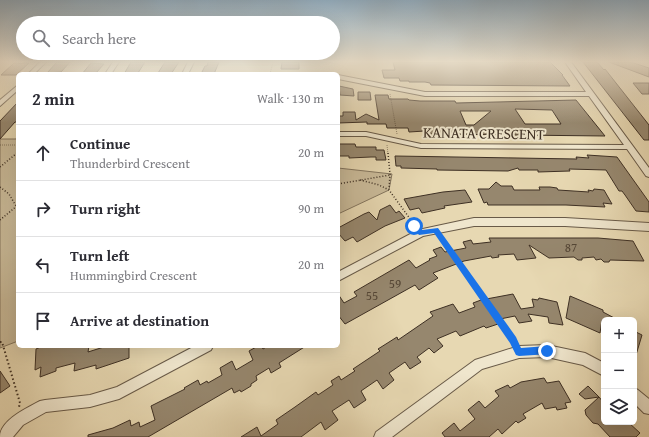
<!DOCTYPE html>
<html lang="en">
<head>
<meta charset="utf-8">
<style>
	:root { --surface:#fff; --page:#f7f7f7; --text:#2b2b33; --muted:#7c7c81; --line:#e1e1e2 }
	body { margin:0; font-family:"Gentium Book Plus",serif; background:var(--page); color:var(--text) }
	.controls { position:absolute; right:12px; bottom:12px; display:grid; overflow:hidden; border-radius:6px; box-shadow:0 4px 16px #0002 }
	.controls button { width:36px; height:36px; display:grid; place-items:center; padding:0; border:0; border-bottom:1px solid var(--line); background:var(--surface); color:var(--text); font:20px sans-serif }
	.stop { position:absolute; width:12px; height:12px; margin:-9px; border:3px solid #1a73e8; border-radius:50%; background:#fff }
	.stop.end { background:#1a73e8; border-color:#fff; box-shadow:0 1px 4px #0008 }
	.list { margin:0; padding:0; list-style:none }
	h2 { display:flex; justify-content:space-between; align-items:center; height:52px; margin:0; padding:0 16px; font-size:17px }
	h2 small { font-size:13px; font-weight:400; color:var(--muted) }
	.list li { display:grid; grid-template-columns:26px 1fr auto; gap:12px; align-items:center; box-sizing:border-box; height:56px; padding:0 16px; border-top:1px solid var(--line) }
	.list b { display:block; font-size:15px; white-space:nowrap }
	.list p { margin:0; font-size:13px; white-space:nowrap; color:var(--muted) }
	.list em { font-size:13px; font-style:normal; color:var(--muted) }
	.icon { flex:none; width:22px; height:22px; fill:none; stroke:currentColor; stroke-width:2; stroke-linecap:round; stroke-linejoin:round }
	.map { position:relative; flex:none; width:649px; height:437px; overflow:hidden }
	.search { position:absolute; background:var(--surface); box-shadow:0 4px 16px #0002; left:16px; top:16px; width:324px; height:44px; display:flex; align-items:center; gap:10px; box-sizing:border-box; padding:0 14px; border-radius:22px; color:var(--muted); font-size:15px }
	.panel { position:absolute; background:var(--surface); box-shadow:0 4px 16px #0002; left:16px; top:72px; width:324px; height:276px; border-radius:6px }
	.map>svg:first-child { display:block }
	.green { fill:#cabb9a; stroke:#84765f }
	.building { fill:#96876e; stroke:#3e3024; fill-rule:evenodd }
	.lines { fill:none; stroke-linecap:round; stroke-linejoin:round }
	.minor-casing { stroke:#685a48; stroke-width:2 }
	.path-far2 { stroke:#3e3024; stroke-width:1; stroke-dasharray:0.5 1.5; stroke-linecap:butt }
	.path-far1 { stroke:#3e3024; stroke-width:1.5; stroke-dasharray:1 2; stroke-linecap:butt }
	.path { stroke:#3e3024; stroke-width:2; stroke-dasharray:1.5 2.5; stroke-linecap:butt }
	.minor { fill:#efe6cd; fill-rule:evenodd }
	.route { fill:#1a73e8 }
	.labels { text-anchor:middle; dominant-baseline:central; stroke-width:4; stroke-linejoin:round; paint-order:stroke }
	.number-label { font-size:13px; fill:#544636 }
	.street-label { font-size:15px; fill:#3e3024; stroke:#efe6cd }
</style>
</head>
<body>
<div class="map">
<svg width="649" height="437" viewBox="0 0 649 437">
	<rect width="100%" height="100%" fill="#e7d8b2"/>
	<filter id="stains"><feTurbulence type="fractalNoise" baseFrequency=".005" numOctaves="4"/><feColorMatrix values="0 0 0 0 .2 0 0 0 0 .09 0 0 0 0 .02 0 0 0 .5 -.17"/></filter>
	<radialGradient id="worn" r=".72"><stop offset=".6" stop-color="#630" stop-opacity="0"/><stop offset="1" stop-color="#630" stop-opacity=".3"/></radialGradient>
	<!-- green -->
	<g class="green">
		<polygon points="18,136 18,341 0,348 0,139 16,139"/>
		<polygon points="338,168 392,174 389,190 338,214"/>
	</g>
	<!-- building -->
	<g class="building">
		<polygon points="57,62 70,62 61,72 47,73"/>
		<polygon points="131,62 145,62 138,73 124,74"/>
		<polygon points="165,62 179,62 171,74 159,74 158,73"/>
		<polygon points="208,62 219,62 214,74 201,74 205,66 207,66"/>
		<polygon points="282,62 299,62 299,69 281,69"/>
		<polygon points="393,62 550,62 563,75 562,75 570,86 431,85 430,83 425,82 409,82 409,81 400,81 399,78 384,78 382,70 395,70"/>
		<polygon points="583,62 597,62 604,70 605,69 649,125 649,140 644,140"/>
		<polygon points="609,62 631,62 649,68 649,77"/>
		<polygon points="14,63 29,63 16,75 1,75"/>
		<polygon points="91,63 104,64 95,74 82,74"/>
		<polygon points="633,83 649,83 649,94 642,94"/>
		<polygon points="339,86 353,89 354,96 340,95"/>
		<polygon points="358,92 370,92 371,100 358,100"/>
		<path d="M 375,95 L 388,95 L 389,99 L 408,99 L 409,100 L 420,101 L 455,101 L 456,103 L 576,100 L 605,136 L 426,134 L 425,131 L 409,132 L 408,128 L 387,128 L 386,124 L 367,124 L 367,122 L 338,123 L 338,116 L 343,116 L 343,112 L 355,112 L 356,120 L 366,114 L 379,120 ZM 515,109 L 552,110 L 561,124 L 525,124 ZM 460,111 L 491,111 L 474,125 L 466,125 Z"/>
		<polygon points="18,102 18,122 15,122 0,139 0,121"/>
		<polygon points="338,144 355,144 356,147 376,147 376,150 384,150 386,160 376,160 376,157 371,157 349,158 349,156 338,156"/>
		<polygon points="587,155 617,157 649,202 649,212 636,211 625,195 622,191 619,191 606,170 569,169 570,171 538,172 538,170 519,170 518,168 508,171 437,170 437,169 401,168 401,166 396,166 395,156 577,159 576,157 589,158"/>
		<polygon points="496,182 501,186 512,186 514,190 540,190 539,187 550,187 557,188 558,190 589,192 588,190 593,191 594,189 604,190 612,204 603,203 605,207 566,205 488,205 487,202 484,203 478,189 489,189"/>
		<polygon points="465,190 472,202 444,206 445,208 422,213 419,208 410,210 404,199 443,192"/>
		<polygon points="390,205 396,213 399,211 405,218 385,226 357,242 353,237 345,241 338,233 338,228 364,214 369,212 377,220 380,210"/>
		<polygon points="489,238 598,238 633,241 644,261 610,260 609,262 604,262 601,259 596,260 594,257 582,258 582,260 578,260 574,257 549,258 529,245 536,258 517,260 514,254 498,255 499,257 492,258 491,256 464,261 433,273 438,278 419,290 415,285 345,324 338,315 338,294 344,303 357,296 354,292 409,260 416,268 430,260 429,259 437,256 433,250 441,247 445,252 466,248 463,242 471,240 473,244 491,242"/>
		<polygon points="513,294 521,309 534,307 532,299 538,300 539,298 557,302 563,325 549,323 548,317 528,314 532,321 519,323 515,316 495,320 498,324 486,328 484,326 460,336 456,331 437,339 443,346 434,353 429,348 417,357 421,362 410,369 405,362 389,373 394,380 383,389 377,380 361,391 366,400 354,408 349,400 332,411 338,420 325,430 321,422 301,437 241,437 257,427 261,436 278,424 276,420 295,407 316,392 318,395 333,385 331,381 339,376 341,380 355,371 353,369 380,351 378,349 397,337 398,340 433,316 430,312 453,304 459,313 475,307 473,303 481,300"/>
		<polygon points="570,296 603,310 603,312 618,320 602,320 600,333 566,318"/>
		<polygon points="634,331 642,335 636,355 634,355"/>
		<polygon points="43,346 89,346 88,352 107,346 129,346 129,358 96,369 96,365 74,371 75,363 56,368 56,371 40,377 41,367 35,370 36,349"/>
		<polygon points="258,346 261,346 263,349 268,346 306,346 279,363 281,367 271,373 269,368 256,376 257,380 251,384 251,386 241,392 240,390 234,393 232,388 148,437 88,437 88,435 113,428 130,420 131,426 139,422 140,427 155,420 151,406 185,389 184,388 198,380 200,385 207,381 208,383 222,375 220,368 232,361 236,370 253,360 249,351"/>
		<polygon points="0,371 10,386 0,393"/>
		<polygon points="544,378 547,383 559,381 571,402 565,403 567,408 557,410 556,407 545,409 542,403 523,414 526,418 518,423 516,421 502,434 498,429 489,437 445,437 442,433 454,423 460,431 475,419 468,410 479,401 485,408 499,396 495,391 508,385 510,388 521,382"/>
		<polygon points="588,386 599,397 585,399 579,394"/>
		<polygon points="599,397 604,403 604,422 628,422 640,433 636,437 610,437 598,424 593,423 586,415 585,410"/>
	</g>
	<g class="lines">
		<defs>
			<g id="minor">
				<polygon points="40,62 46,62 34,74 28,74"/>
				<polygon points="113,62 119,62 111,74 105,74"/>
				<polygon points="188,62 194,62 188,74 182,74"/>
				<polygon points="565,62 571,62 649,168 649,177 646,176 627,149 421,148 366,136 338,136 338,132 366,132 421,144 624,145 589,96 425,96 338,79 338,75 425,92 586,92"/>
				<polygon points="18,85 18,90 0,106 0,100"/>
				<polygon points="474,218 565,218 649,223 649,231 565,226 474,226 423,236 338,281 338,272 418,230"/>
				<polygon points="547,345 585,353 604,363 604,376 583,365 547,357 519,358 482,369 392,437 374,437 376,432 475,360 519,346"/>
				<path d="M 195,346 L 213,346 L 211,350 L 119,399 L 90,407 L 46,412 L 23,425 L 13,437 L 0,437 C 0,420 27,408 40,401 L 45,400 L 90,395 L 117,387 Z"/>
				<polygon points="634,388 638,390 649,399 649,414 644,413 634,403"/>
			</g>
		</defs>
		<!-- minor casing -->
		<use href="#minor" class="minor-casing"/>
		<!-- path-far2 -->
		<g class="path-far2">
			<polyline points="270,74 273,62"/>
			<polyline points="390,94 397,134"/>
			<polyline points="0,145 18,145"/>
			<polyline points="387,145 388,154"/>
			<polyline points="16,154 18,152"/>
		</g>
		<!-- path-far1 -->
		<g class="path-far1">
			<polyline points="388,153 390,174 389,189"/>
			<polyline points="0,167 17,153"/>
			<polyline points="360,180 379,185 389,190 416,227"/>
			<polyline points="338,184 390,175"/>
			<polyline points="0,187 9,194 16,206"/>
			<polyline points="0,220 18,205"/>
			<polyline points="439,237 466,275"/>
		</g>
		<!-- path -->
		<g class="path">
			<polyline points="465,274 514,343"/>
			<polyline points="0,342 2,342 20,403 19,407"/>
		</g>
		<!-- minor -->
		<use href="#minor" class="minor"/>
	</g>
	<!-- sky -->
	<linearGradient id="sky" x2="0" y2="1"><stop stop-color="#91acbf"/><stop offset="0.5" stop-color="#f4eddc"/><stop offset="1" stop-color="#f4eddc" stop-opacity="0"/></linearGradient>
	<rect width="649" height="123" fill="url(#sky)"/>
	<!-- route -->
	<polygon class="route" points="414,223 422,230 438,228 516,337 521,348 547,346 550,348 552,351 550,354 519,356 516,355 510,343 434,233 419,235 411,226"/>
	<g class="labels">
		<!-- number labels -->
		<g class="number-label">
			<text x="571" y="247">87</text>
			<text x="395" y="283">59</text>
			<text x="372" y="295">55</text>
		</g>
		<!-- street labels -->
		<g class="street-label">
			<text transform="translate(484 133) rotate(1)">KANATA CRESCENT</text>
		</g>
	</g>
	<rect width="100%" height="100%" filter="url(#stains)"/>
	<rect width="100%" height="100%" fill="url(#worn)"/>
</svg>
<div class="controls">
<button>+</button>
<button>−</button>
<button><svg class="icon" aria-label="layers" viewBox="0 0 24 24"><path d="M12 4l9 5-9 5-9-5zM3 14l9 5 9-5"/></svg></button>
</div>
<div class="stop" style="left:414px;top:226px"></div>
<div class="stop end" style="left:547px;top:351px"></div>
<div class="search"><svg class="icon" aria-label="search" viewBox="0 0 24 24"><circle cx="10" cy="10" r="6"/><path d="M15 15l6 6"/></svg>Search here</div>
<section class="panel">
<h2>2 min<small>Walk · 130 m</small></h2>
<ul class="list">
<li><svg class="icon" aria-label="ahead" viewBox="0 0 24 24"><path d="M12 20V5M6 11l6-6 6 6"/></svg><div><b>Continue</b><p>Thunderbird Crescent</p></div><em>20 m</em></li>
<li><svg class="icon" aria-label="right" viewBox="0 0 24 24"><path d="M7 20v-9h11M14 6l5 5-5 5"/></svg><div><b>Turn right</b></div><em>90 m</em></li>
<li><svg class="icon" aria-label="left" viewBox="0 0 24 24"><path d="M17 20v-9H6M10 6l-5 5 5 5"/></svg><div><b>Turn left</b><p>Hummingbird Crescent</p></div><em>20 m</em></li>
<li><svg class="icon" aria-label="arrive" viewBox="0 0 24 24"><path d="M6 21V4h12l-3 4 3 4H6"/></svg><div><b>Arrive at destination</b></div></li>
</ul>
</section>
</div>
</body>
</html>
